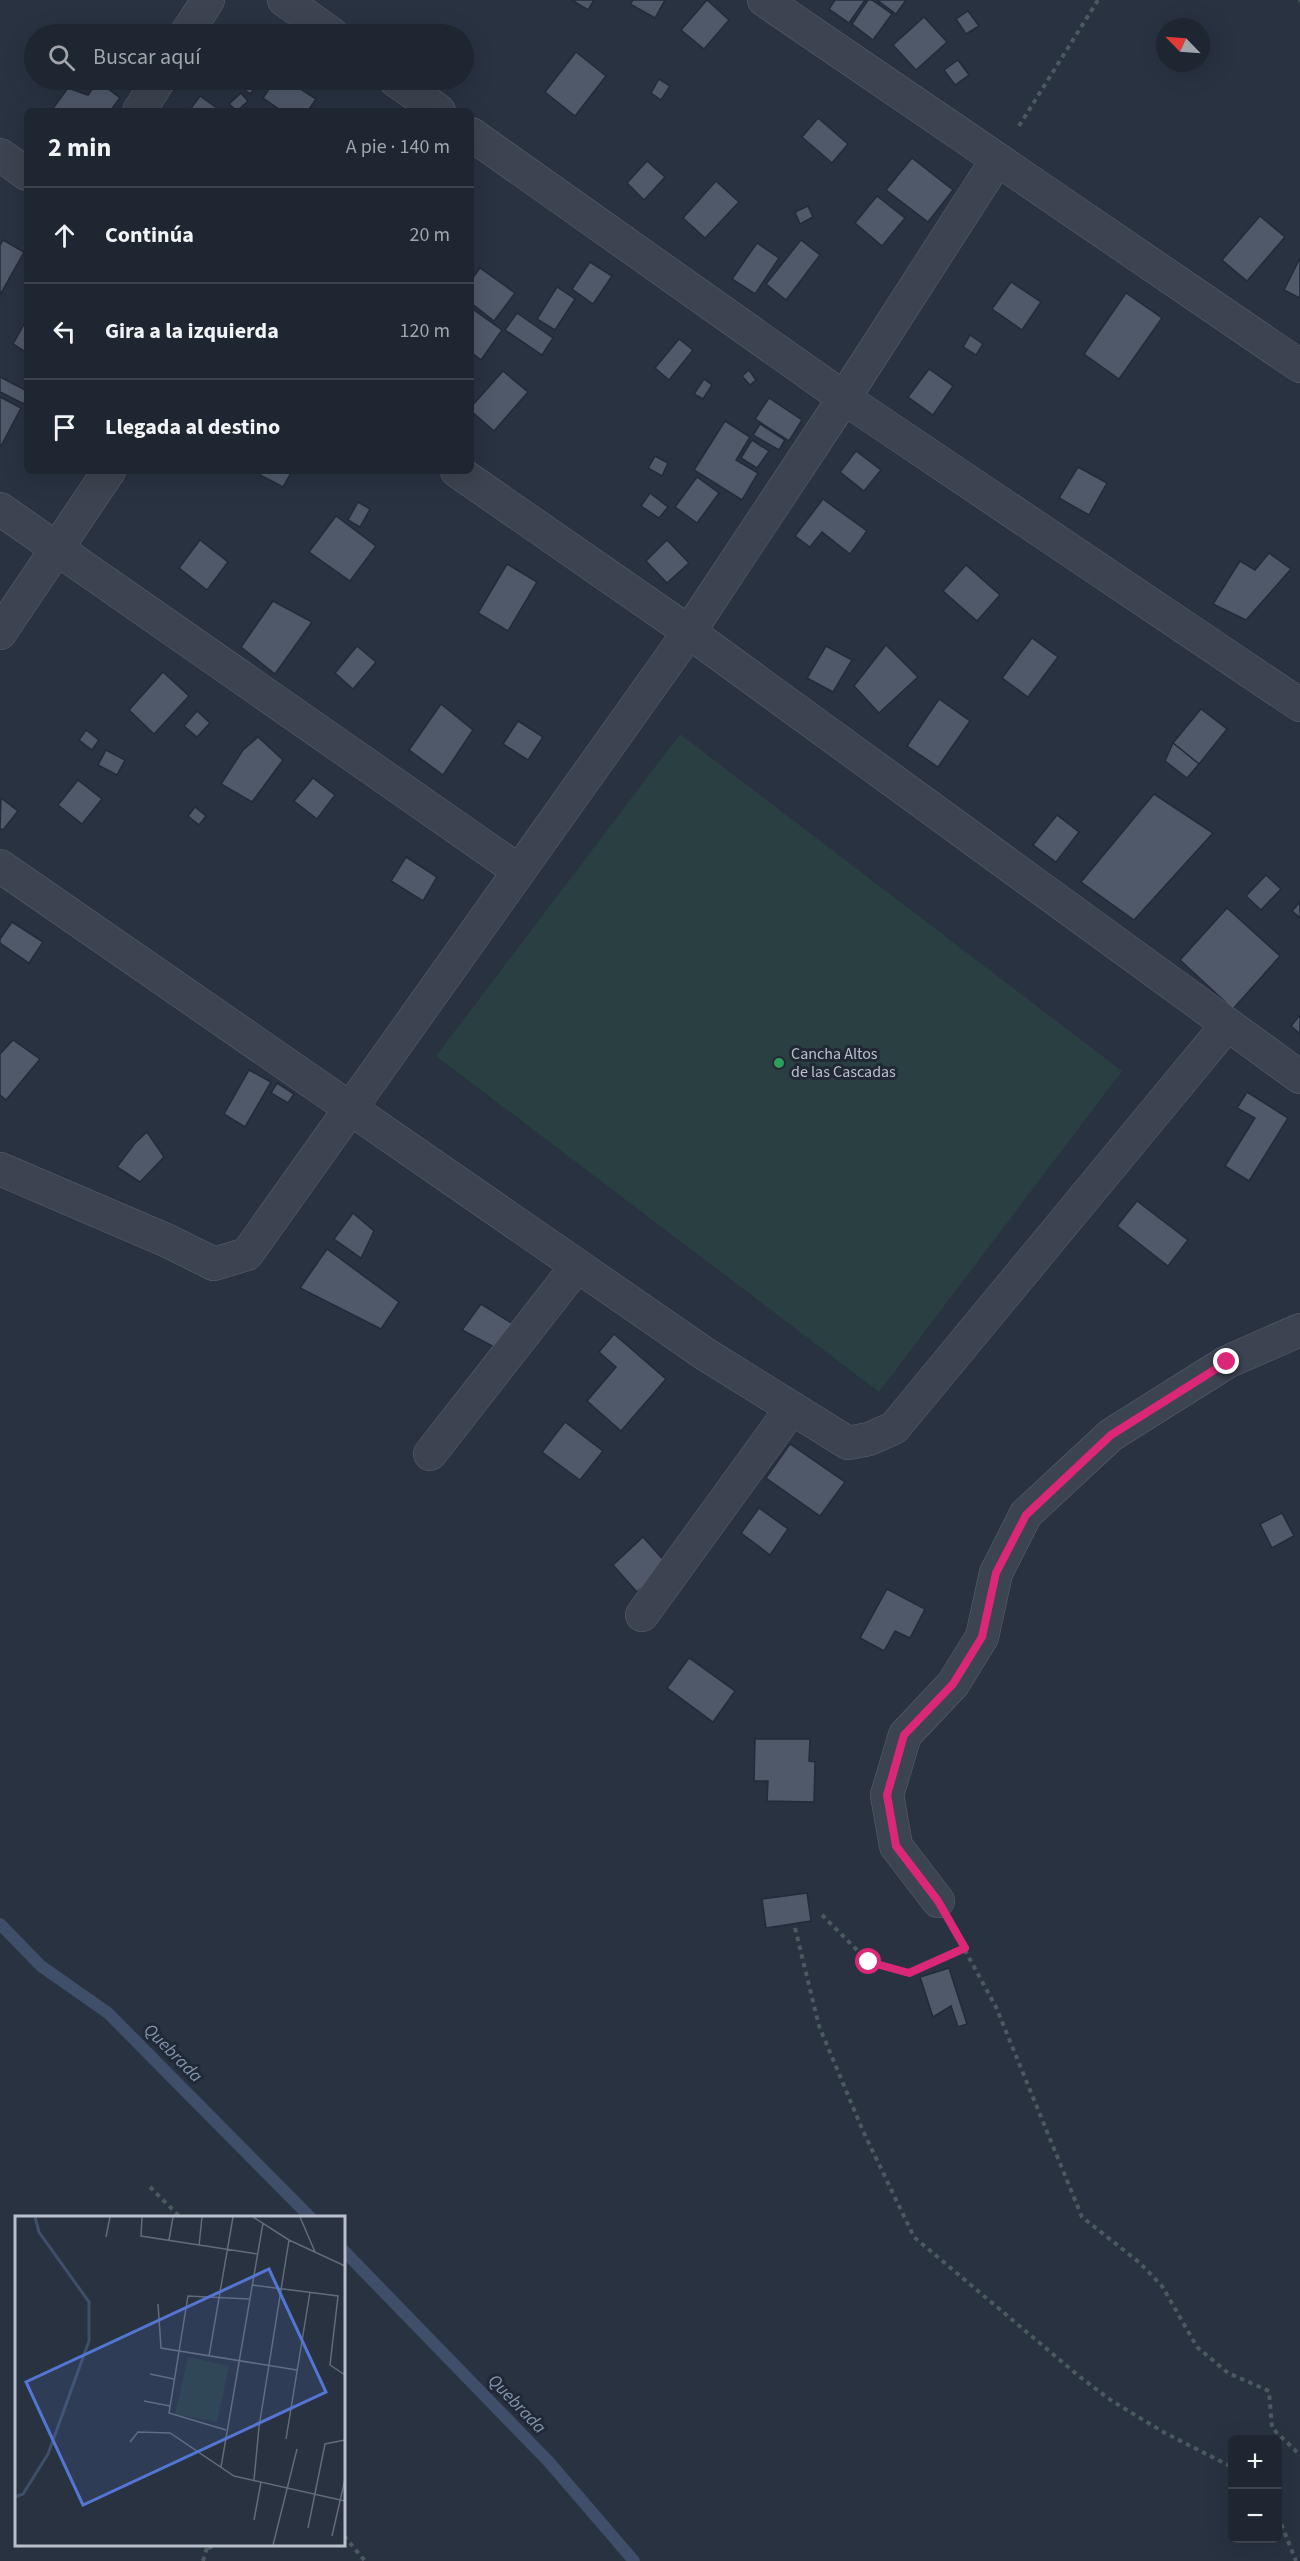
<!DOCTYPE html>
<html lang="es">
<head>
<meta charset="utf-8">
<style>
	:root { --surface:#1e2631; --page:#262e39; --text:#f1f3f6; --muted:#a1a5ab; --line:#3c434d }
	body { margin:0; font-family:"Source Sans 3",sans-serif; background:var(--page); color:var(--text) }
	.controls { position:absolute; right:18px; bottom:18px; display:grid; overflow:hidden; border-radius:9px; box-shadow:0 6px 24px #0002 }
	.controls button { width:54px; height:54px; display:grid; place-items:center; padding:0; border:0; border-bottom:2px solid var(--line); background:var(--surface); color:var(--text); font:30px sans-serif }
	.compass { position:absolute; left:1156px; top:18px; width:54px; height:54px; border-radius:50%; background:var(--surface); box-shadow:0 6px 24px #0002; rotate:295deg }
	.stop { position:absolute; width:18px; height:18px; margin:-14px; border:4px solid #db2777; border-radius:50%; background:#fff }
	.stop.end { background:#db2777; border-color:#fff; box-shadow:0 2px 6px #0008 }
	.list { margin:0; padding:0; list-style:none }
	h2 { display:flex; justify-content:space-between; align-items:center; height:78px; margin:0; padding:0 24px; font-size:26px }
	h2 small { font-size:20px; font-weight:400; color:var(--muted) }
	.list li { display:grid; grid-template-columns:39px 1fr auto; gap:18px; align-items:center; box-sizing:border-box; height:96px; padding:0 24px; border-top:2px solid var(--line) }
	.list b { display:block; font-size:22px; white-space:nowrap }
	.list em { font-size:20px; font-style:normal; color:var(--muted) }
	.icon { flex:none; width:33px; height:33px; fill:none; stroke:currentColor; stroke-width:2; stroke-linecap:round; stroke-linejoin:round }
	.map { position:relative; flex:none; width:1300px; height:2561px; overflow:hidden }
	.search { position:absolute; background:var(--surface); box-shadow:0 6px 24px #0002; left:24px; top:24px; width:450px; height:66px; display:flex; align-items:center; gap:15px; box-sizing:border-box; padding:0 21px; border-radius:33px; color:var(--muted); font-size:22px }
	.panel { position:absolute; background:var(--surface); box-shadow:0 6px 24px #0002; left:24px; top:108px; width:450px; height:366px; border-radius:9px }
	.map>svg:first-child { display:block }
	.green { fill:#2a3f42 }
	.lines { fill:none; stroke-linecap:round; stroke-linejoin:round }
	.stream { stroke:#3f4f69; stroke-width:12 }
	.building { fill:#4f596a; stroke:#232b38; stroke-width:1.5 }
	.street-casing { stroke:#5a626e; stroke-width:34 }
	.path { stroke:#495b5f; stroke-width:4; stroke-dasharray:4.5 4.5; stroke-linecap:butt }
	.street { stroke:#3c4451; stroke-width:33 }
	.route { stroke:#db2777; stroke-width:8 }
	.leisure-dot { fill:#2e9e5b; stroke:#212936; stroke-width:2 }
	.labels { text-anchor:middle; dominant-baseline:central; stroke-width:6; stroke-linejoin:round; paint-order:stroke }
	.poi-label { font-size:16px; fill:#b9c0cb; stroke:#212936; text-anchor:start }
	.water-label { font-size:18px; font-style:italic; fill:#8395b0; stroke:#212936 }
	.inset-river { fill:none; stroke:#3f4f69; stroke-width:3 }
	.inset-road { fill:none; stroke:#626b78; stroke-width:1.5 }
	.view { fill:#5476d3; fill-opacity:0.15; stroke:#5476d3; stroke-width:3 }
	.inset-edge { fill:none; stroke:#b9c0cb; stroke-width:3 }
</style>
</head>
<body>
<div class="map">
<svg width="1300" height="2561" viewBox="0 0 1300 2561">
	<rect width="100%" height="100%" fill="#283241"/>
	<!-- green -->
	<polygon class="green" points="680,734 1122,1071 879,1392 436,1056"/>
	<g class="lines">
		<!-- stream -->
		<g class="stream">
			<polyline points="0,1924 41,1966 108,2013 311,2218"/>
			<polyline points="344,2251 549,2462 634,2561"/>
		</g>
	</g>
	<!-- building -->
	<g class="building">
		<polygon points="572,0 594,0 588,10"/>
		<polygon points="633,0 665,0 655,18 630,4"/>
		<polygon points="707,0 729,20 704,49 681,30"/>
		<polygon points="835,0 865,0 849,23 829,9"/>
		<polygon points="868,0 872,0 892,14 873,40 852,24"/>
		<polygon points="877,0 906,0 896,14"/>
		<polygon points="968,11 979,26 966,34 956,19"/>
		<polygon points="924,17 947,42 916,70 893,45"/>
		<polygon points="576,52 606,76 575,116 545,92"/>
		<polygon points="958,60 969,75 955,85 944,70"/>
		<polygon points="659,79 670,86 661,100 651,93"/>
		<polygon points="233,80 262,80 250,94"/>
		<polygon points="275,80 287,80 316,99 308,111 282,111 263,98"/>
		<polygon points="98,81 120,98 110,111 51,111 68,88 88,95"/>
		<polygon points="241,93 248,101 237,111 229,104"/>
		<polygon points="200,96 221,111 189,111"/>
		<polygon points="818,118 848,144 832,163 802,137"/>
		<polygon points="912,158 953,190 928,222 886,190"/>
		<polygon points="647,161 665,177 644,200 627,183"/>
		<polygon points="716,181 739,202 705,238 683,218"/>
		<polygon points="877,196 905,218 882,246 855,223"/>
		<polygon points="808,206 813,217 800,224 795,212"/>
		<polygon points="1260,216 1285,237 1247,281 1222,260"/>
		<polygon points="3,240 24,252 0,295 0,245"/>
		<polygon points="801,240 820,255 786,300 766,284"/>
		<polygon points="757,243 779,258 755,294 732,279"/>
		<polygon points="1300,258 1300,298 1284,290"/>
		<polygon points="590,262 612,276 593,304 572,289"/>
		<polygon points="480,268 515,293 494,321 471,303 471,280"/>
		<polygon points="1011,282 1041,302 1022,330 992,309"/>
		<polygon points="557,287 575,299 555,330 537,319"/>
		<polygon points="1126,293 1162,318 1119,379 1084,354"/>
		<polygon points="471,308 502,330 481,360 471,352"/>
		<polygon points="517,313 553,338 542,355 505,330"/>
		<polygon points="27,319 27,353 13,344"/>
		<polygon points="970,335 983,344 976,355 963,347"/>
		<polygon points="679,339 693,350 669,380 655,368"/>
		<polygon points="929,369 953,386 933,415 908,397"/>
		<polygon points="749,370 756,380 750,385 742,376"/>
		<polygon points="503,371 528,392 494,431 471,411 471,407"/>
		<polygon points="0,377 27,391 24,404 0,392"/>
		<polygon points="704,379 712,385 703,399 694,394"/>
		<polygon points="0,397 21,408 1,446 0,446"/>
		<polygon points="769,398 802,420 789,441 755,419"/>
		<polygon points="725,421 750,437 736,460 758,473 742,500 694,470"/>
		<polygon points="760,424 785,440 779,450 753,435"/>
		<polygon points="752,440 769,451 757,468 741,458"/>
		<polygon points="856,451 881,470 864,491 840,472"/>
		<polygon points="655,456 668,463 662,476 648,468"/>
		<polygon points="1078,467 1107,483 1089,515 1059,498"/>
		<polygon points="262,471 292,471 283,487 260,475"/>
		<polygon points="697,477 719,493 697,523 675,507"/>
		<polygon points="650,493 668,507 659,518 641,506"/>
		<polygon points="823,499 867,531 850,554 822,532 810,547 795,536"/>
		<polygon points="358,502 370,509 360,527 348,520"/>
		<polygon points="336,516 376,546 350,581 309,552"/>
		<polygon points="200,540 228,562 207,590 179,568"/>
		<polygon points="667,540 689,563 667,583 646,561"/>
		<polygon points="1269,553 1291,569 1246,620 1213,604 1240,561 1255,570"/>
		<polygon points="507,564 537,582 508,631 478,613"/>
		<polygon points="966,565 1000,595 977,621 943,591"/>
		<polygon points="273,601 312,622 275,674 241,647"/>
		<polygon points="1032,638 1058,657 1028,697 1002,678"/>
		<polygon points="886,645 918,677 879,713 854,686"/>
		<polygon points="357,646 376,662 353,689 335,673"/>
		<polygon points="826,646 852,660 833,692 807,678"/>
		<polygon points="163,672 189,696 154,734 129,710"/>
		<polygon points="939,699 970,721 938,767 907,746"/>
		<polygon points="441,704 473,730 443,775 409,750"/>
		<polygon points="1201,709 1227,729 1199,764 1173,743"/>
		<polygon points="197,711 210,723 197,737 184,726"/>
		<polygon points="518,721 543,737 528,760 503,744"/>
		<polygon points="86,730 99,740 92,750 79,740"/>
		<polygon points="258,737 283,760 252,802 221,784 243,750"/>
		<polygon points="1173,743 1199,764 1187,778 1165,761"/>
		<polygon points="106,750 125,760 117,775 98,765"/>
		<polygon points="313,778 335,795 317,819 294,801"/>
		<polygon points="78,780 102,799 82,824 58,805"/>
		<polygon points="1154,794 1213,833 1134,920 1081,882"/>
		<polygon points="1,798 18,811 3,830 0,828"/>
		<polygon points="195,807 206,816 199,825 188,816"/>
		<polygon points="1057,815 1079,832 1056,862 1033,845"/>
		<polygon points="406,857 437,877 423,901 391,881"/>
		<polygon points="1266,875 1281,889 1261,910 1246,896"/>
		<polygon points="1300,902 1300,918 1292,911"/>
		<polygon points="1227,908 1280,956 1233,1009 1180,960"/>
		<polygon points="12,922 43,942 29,963 0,943 0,939"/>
		<polygon points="1300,1015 1300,1034 1291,1026"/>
		<polygon points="13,1040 40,1059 6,1100 0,1095 0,1054"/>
		<polygon points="249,1070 271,1082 245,1127 224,1114"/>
		<polygon points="277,1083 294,1094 288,1103 271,1093"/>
		<polygon points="1247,1092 1288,1118 1249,1181 1225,1166 1255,1118 1237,1108"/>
		<polygon points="147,1132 164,1157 140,1182 117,1167 135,1143"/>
		<polygon points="1137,1201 1188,1240 1168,1266 1117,1226"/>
		<polygon points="353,1213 374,1231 361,1258 334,1239"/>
		<polygon points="327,1249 399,1302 381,1329 300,1288"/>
		<polygon points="481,1304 516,1326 496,1348 462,1330"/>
		<polygon points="614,1334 666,1379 621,1431 587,1401 616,1367 599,1352"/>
		<polygon points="565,1422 603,1451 580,1480 542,1452"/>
		<polygon points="790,1444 845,1482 820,1516 766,1478"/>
		<polygon points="759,1508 788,1529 770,1555 741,1533"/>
		<polygon points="1282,1513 1294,1536 1272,1548 1260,1524"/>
		<polygon points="643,1537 668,1565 637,1592 613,1565"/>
		<polygon points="887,1589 925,1609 910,1638 895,1631 884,1651 860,1638"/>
		<polygon points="689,1658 735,1691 713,1722 667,1688"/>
		<polygon points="755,1739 810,1739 809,1761 815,1762 814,1802 767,1801 768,1781 754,1781"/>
		<polygon points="807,1893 811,1921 766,1928 762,1899"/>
		<polygon points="949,1968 967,2024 958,2027 951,2006 933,2017 920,1977"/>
	</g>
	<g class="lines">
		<defs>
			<g id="street">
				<polyline points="284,0 332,34"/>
				<polyline points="764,0 1300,366"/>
				<polyline points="186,34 208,0"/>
				<polyline points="395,80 439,111"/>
				<polyline points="139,111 159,80"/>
				<polyline points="471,134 844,398 1300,705"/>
				<polyline points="0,155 27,174"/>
				<polyline points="457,471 689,632 1300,1077"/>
				<polyline points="0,509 519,871"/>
				<polyline points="0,633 109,471"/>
				<polyline points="0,866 705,1354 848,1443 869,1439 894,1428 1227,1025"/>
				<polyline points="0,1169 168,1241 214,1264 247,1254 689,632 844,398 997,160"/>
				<polyline points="430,1454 577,1266"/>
				<polyline points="642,1615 792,1408"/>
				<polyline points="938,1901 896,1846 887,1795 905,1735 953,1684 982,1637 996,1573 1026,1514 1111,1435 1227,1362 1300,1330"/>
			</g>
		</defs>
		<!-- street casing -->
		<use href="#street" class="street-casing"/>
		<!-- path -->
		<g class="path">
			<polyline points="1299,0 1300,1"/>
			<polyline points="1019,126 1098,0"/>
			<polyline points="822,1915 869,1962 909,1973 965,1948"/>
			<polyline points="795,1928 819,2026 863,2131 914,2237 1080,2377 1112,2401 1165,2433 1232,2467"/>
			<polyline points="956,1934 996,2007 1082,2217 1140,2263 1162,2286 1197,2347 1228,2373 1269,2391 1272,2428 1300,2455"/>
			<polyline points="150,2187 181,2218"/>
			<polyline points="1278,2516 1296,2561"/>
			<polyline points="344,2536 365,2561"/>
			<polyline points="208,2548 220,2544"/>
			<polyline points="203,2561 208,2544"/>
		</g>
		<!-- street -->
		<use href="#street" class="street"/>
	</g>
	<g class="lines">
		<!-- route -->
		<polyline class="route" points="869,1962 909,1973 965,1948 938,1901 896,1846 887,1795 904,1735 953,1684 982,1637 996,1573 1026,1515 1111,1435 1227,1362"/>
	</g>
	<!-- markers -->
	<circle class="leisure-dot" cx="779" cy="1063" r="6"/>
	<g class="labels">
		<!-- poi labels -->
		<g class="poi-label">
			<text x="791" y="1054">Cancha Altos<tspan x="791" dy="18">de las Cascadas</tspan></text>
		</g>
		<!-- water labels -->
		<g class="water-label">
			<text transform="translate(173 2053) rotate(45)">Quebrada</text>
			<text transform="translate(517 2404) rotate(46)">Quebrada</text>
		</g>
	</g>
	<!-- overview -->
	<g transform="translate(15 2216)">
		<rect width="330" height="330" fill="#283241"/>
		<path d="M 173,141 L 214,150 L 202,206 L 160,198 Z" fill="#2a3f42"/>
		<path class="inset-river" d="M 0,281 L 8,278 L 33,238 L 74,125 L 74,86 L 24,16 L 20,1"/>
		<path class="inset-road" d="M 127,1 L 126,20 L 243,38M 238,1 L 274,24 L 330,50M 285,1 L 300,36M 91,21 L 95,1M 154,24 L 158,1M 184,30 L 187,1M 237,69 L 323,80 L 315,149 L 330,159M 143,88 L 146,132 L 282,154M 194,140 L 218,1M 135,158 L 159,163M 129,185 L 155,190M 211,214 L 154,197 L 173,80 L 234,83M 271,223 L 295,76M 115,226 L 123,216 L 155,217 L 219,260 L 330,285M 206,251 L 248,7M 239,264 L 244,211 L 274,24M 239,304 L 246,266M 293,312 L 310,228 L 330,224M 317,320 L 330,263M 258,329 L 282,233"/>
		<path class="view" d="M 254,53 L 311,176 L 68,289 L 11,166 Z"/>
		<rect width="330" height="330" class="inset-edge"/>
	</g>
</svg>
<div class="controls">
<button>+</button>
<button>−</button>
</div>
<svg class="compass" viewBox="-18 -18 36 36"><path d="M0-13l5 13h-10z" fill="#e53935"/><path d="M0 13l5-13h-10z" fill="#a1a5ab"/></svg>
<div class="stop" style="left:869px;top:1962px"></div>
<div class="stop end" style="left:1227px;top:1362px"></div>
<div class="search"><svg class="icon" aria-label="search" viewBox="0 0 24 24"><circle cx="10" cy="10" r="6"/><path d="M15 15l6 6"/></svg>Buscar aquí</div>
<section class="panel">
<h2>2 min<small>A pie · 140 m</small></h2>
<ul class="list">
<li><svg class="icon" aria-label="ahead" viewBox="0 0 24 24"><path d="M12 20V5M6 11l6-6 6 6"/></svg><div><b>Continúa</b></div><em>20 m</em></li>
<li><svg class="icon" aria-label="left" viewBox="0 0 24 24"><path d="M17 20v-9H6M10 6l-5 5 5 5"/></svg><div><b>Gira a la izquierda</b></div><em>120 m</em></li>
<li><svg class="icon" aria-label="arrive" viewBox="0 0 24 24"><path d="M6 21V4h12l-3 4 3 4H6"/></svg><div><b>Llegada al destino</b></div></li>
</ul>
</section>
</div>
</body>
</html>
